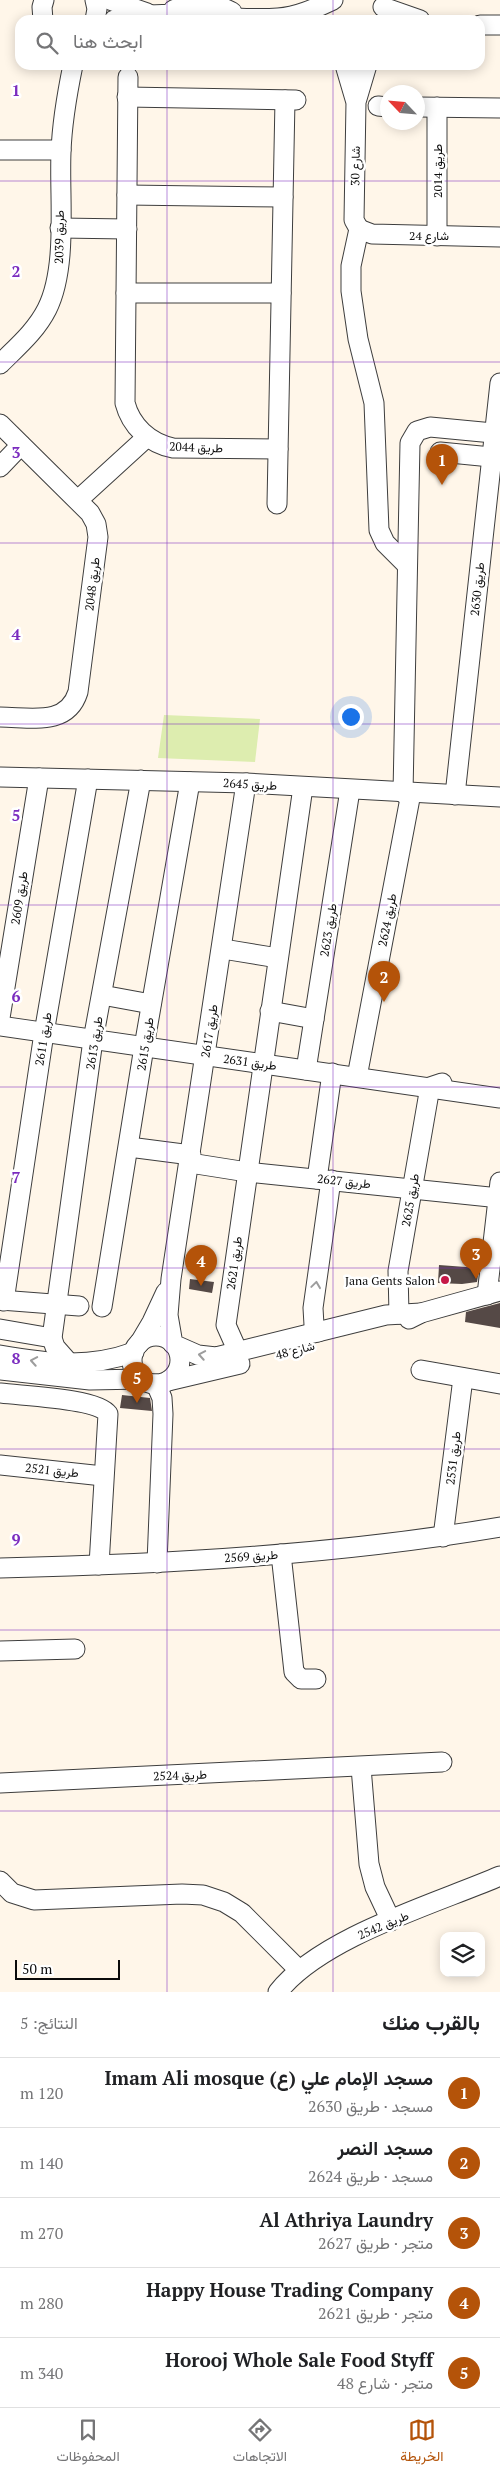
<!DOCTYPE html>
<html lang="ar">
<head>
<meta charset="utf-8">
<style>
	:root { --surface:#fff; --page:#f2f2f2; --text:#202124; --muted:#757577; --line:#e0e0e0; --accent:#b45309 }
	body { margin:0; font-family:"PT Serif",Vazirmatn,serif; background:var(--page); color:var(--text); direction:rtl }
	.controls { position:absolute; right:15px; bottom:15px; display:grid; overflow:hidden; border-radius:10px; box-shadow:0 2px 12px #0003 }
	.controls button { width:45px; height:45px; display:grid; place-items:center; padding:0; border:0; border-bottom:1px solid var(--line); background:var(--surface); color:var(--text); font:25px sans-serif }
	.compass { position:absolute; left:380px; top:85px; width:45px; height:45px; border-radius:50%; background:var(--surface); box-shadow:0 2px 12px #0003; rotate:296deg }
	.scale { position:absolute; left:15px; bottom:12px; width:105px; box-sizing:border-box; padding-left:5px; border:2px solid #0b0b0b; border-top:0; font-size:14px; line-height:18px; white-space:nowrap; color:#0b0b0b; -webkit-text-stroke:4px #fff; paint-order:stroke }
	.you { position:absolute; left:350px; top:716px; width:18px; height:18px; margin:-12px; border:4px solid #fff; border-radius:50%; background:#1a73e8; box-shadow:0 0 0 8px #1a73e833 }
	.badge { display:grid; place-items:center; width:32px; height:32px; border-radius:50%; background:var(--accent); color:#fff; font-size:16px; font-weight:700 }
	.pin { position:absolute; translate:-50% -41px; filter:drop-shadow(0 1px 2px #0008) }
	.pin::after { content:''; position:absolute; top:26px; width:18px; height:15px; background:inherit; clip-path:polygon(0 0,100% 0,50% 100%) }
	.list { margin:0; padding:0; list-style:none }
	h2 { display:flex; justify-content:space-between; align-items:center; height:65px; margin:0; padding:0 20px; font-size:21px }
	h2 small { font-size:16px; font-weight:400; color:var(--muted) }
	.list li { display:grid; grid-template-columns:32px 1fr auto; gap:15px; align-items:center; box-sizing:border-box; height:70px; padding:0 20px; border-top:1px solid var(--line) }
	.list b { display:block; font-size:19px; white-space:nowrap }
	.list p { margin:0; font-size:16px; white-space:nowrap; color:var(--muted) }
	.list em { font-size:16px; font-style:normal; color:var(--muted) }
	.icon { flex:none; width:28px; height:28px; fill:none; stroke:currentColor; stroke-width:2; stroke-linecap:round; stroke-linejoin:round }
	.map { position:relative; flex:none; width:500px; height:1992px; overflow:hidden; direction:ltr }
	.search { position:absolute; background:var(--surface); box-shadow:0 2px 12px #0003; left:15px; right:15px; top:15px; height:55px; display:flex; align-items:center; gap:12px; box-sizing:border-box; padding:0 18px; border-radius:15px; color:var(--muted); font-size:19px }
	.sheet { height:415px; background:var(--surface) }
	nav { display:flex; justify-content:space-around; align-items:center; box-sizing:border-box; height:70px; border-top:1px solid var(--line); background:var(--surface); font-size:14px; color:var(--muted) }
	nav a { display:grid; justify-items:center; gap:2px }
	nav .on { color:var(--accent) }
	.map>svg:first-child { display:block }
	.green { fill:#ddedaf }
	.building { fill:#554946 }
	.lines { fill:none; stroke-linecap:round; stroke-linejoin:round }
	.minor-casing { stroke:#3e3e3e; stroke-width:21 }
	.minor { stroke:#fff; stroke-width:19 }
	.oneway { stroke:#9d9d9d }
	.grid { fill:none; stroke:#7b2cbf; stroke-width:1; stroke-opacity:0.55 }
	.poi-dot { fill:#c61847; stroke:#fff; stroke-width:2 }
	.labels { text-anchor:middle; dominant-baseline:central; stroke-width:5; stroke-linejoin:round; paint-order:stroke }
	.street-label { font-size:12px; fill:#0b0b0b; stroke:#fff }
	.poi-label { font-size:12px; fill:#0b0b0b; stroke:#fff; text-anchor:end }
	.grid-label { font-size:16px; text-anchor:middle; font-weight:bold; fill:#7b2cbf; stroke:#fff; stroke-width:5; stroke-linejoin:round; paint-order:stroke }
</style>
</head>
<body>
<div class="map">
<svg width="500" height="1992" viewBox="0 0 500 1992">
	<rect width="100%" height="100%" fill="#fff6e9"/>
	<!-- green -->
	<polygon class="green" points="164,715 260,719 255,762 158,758"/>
	<!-- building -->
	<g class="building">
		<polygon points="439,1265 479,1268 477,1282 462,1284 438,1283"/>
		<polygon points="190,1279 214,1282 212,1293 189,1289"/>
		<polygon points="500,1303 500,1328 465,1322 466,1312"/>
		<polygon points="122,1395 150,1398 152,1411 120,1408"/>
	</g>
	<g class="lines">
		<defs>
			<g id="minor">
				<polyline points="95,0 97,9 95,20"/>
				<polyline points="110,0 147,13"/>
				<polyline points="383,7 420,20"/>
				<path d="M 173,10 C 196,1 211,1 232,12"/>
				<polyline points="43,20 42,7 44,0"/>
				<path d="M 114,20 C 168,7 223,22 278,18 C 297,17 316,8 333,0"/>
				<polyline points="480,25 500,25"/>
				<polyline points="345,65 355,99"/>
				<path d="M 128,77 L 125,403 C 131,426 149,443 173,448 L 278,449"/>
				<polyline points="127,97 296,100"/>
				<polyline points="378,106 388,107"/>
				<polyline points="418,107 500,108"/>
				<polyline points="437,107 437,236"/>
				<polyline points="0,150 61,150"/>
				<polyline points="127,195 283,197"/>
				<polyline points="60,228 127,229"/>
				<polyline points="359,229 351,266 351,291 358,339 374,403 379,530 385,543 407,565"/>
				<polyline points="359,229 354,220 356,102 367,65"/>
				<polyline points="359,229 372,234 500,237"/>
				<polyline points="126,293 281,293"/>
				<path d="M 0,364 C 17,347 36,331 47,309 C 68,267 59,199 61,152 C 62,122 67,94 73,65"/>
				<path d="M 0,424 L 90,513 L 96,524 L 98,537 L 78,692 C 67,727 30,717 0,717"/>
				<polyline points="440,452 491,457"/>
				<polyline points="0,467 21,445"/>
				<polyline points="78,500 147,437"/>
				<polyline points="277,504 285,100"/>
				<polyline points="0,777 246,783 500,797"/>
				<polyline points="246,783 171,1279 168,1315 173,1344 198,1355 216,1357 386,1315 421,1313"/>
				<polyline points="403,793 410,443 417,431 430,427 493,433"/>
				<polyline points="455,795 500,383"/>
				<polyline points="223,949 278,958"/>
				<polyline points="102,995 151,1004"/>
				<polyline points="270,1011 314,1019"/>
				<polyline points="0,1018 39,778"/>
				<polyline points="0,1026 500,1098"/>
				<polyline points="306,1070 350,790"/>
				<polyline points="357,1077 411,793"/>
				<polyline points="129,1147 191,1155"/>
				<polyline points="190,1163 247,1172 500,1198"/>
				<polyline points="317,1179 332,1073"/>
				<polyline points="487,1295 500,1182"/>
				<polyline points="0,1300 79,1306"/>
				<polyline points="4,1301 44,1033 88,779"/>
				<polyline points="102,1307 144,1047 190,782"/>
				<polyline points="399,1314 398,1271 430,1087 442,1083"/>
				<polyline points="409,1319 421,1313 500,1291"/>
				<polyline points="0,1329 52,1338"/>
				<polyline points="318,1332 314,1325 313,1308 331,1180"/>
				<circle cx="156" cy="1360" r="24"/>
				<polyline points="139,1344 152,1322 166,1292"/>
				<polyline points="238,1352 226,1325 303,787"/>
				<path d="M 0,1355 C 47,1363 88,1369 134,1352"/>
				<polyline points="70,1364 55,1347 52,1338 93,1040 141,780"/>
				<polyline points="0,1370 90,1380 142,1379"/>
				<polyline points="421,1370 500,1384"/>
				<polyline points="168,1381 240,1364"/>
				<polyline points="156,1384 162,1398 163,1414 157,1563"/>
				<path d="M 0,1393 C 21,1396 97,1398 108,1414 L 99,1565"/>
				<polyline points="0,1465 103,1476"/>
				<polyline points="443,1537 463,1378"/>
				<polyline points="281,1554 294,1672 301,1679 316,1679"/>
				<path d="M 0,1568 C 167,1564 335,1555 500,1527"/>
				<polyline points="0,1651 75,1649"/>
				<polyline points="361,1767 369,1864 375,1887 391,1921"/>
				<polyline points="0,1783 442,1762"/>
				<polyline points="0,1881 12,1893 34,1900 182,1894 203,1895 224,1902 242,1913 299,1970"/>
				<path d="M 278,1992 C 321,1937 435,1904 500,1876"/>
			</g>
		</defs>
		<!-- minor casing -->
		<use href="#minor" class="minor-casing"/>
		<!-- minor -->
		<use href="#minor" class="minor"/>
	</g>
	<!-- one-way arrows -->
	<defs><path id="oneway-chevron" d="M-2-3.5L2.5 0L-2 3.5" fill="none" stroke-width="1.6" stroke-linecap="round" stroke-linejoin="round" transform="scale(1.25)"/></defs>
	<g class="oneway">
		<use href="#oneway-chevron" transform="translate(316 1285) rotate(-82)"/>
		<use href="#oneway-chevron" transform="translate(202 1355) rotate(-170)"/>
		<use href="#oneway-chevron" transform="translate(34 1361) rotate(-170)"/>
	</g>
	<!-- grid -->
	<path class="grid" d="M 167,0 L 167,20M 333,0 L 333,20M 167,65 L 167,1992M 333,65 L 333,1992M 0,181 L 500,181M 0,362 L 500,362M 0,543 L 500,543M 0,724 L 500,724M 0,905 L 500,905M 0,1087 L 500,1087M 0,1268 L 500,1268M 0,1449 L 500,1449M 0,1630 L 500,1630M 0,1811 L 500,1811"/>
	<!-- markers -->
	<circle class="poi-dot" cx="445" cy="1280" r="5"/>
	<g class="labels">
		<!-- street labels -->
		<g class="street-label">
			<text transform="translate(355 166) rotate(-89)">شارع 30</text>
			<text transform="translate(437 171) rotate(-90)">طريق 2014</text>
			<text x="429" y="235">شارع 24</text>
			<text transform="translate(59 237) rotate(-89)">طريق 2039</text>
			<text transform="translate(196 447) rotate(2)">طريق 2044</text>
			<text transform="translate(92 584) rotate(-83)">طريق 2048</text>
			<text transform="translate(477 589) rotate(-84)">طريق 2630</text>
			<text transform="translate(250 784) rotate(3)">طريق 2645</text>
			<text transform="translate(19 898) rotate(-81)">طريق 2609</text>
			<text transform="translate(387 920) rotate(-79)">طريق 2624</text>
			<text transform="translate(328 930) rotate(-81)">طريق 2623</text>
			<text transform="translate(209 1031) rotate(-81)">طريق 2617</text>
			<text transform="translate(43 1039) rotate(-81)">طريق 2611</text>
			<text transform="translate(94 1043) rotate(-81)">طريق 2613</text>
			<text transform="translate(145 1044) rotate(-81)">طريق 2615</text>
			<text transform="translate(250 1062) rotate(8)">طريق 2631</text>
			<text transform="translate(344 1181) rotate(6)">طريق 2627</text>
			<text transform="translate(410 1200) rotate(-80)">طريق 2625</text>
			<text transform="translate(234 1263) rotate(-82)">طريق 2621</text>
			<text transform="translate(295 1350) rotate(-15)">شارع 48</text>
			<text transform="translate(453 1458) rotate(-83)">طريق 2531</text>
			<text transform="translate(52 1470) rotate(6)">طريق 2521</text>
			<text transform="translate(251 1556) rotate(-4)">طريق 2569</text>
			<text transform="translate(180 1775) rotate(-2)">طريق 2524</text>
			<text transform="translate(383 1925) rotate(-23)">طريق 2542</text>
		</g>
		<!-- poi labels -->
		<g class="poi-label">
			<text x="435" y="1280">Jana Gents Salon</text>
		</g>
	</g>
	<g class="grid-label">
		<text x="16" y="96">1</text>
		<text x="16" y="277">2</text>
		<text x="16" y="458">3</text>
		<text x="16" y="640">4</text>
		<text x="16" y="821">5</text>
		<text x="16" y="1002">6</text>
		<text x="16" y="1183">7</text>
		<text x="16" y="1364">8</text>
		<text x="16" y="1545">9</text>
	</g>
</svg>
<div class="controls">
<button><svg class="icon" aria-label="layers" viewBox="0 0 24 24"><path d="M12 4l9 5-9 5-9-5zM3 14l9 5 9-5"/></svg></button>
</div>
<svg class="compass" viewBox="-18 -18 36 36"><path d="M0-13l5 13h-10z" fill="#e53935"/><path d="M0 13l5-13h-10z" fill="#757577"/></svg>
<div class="scale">50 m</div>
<div class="you"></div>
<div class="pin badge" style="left:442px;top:485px">1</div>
<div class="pin badge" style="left:384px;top:1002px">2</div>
<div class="pin badge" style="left:476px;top:1279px">3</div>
<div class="pin badge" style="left:201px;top:1286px">4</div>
<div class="pin badge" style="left:137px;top:1403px">5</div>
<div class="search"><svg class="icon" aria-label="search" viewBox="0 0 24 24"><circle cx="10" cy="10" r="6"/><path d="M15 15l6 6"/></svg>ابحث هنا</div>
</div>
<section class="sheet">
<h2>بالقرب منك<small>النتائج: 5</small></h2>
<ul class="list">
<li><span class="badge">1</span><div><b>مسجد الإمام علي (ع) Imam Ali mosque</b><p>مسجد · طريق 2630</p></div><em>120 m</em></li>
<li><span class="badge">2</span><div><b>مسجد النصر</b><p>مسجد · طريق 2624</p></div><em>140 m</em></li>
<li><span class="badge">3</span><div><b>Al Athriya Laundry</b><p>متجر · طريق 2627</p></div><em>270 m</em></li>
<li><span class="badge">4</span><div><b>Happy House Trading Company</b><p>متجر · طريق 2621</p></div><em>280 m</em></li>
<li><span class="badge">5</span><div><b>Horooj Whole Sale Food Styff</b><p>متجر · شارع 48</p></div><em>340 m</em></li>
</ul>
</section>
<nav>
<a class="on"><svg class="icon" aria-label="map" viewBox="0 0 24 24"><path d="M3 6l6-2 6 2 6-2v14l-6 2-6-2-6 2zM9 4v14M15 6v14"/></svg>الخريطة</a>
<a><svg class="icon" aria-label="directions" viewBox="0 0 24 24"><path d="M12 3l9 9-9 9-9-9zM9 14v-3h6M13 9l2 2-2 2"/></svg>الاتجاهات</a>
<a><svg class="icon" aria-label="saved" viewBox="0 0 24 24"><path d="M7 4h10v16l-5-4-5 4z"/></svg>المحفوظات</a>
</nav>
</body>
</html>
